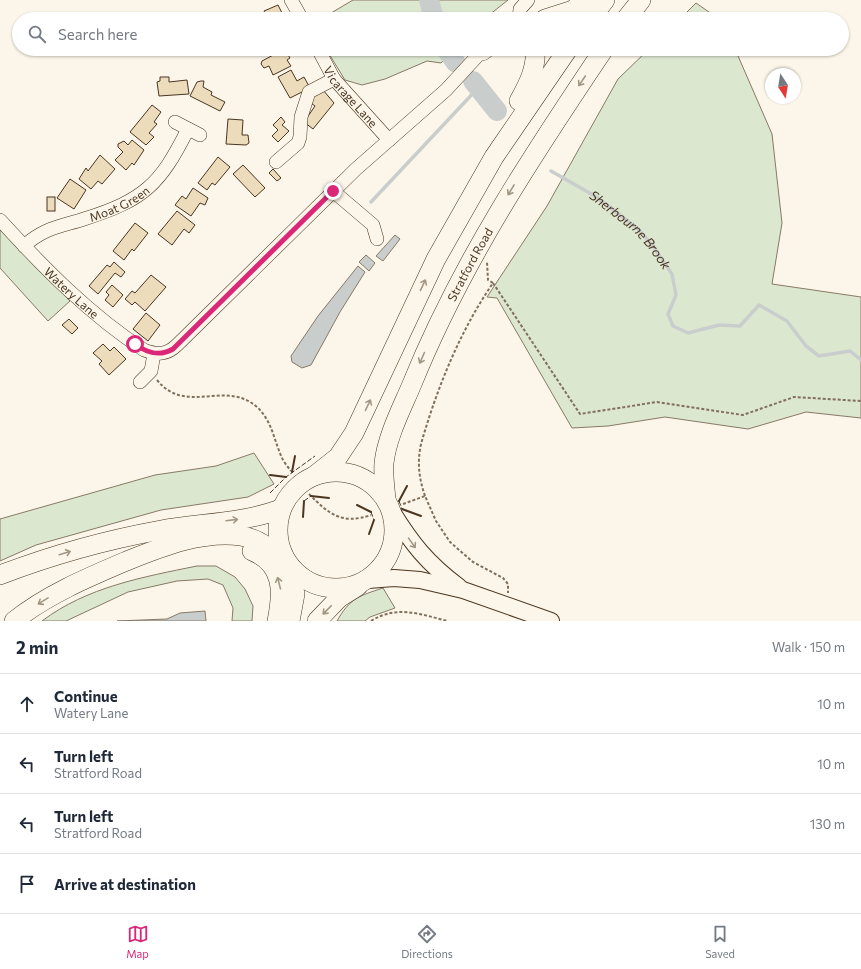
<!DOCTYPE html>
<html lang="en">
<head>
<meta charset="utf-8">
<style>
	:root { --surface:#fff; --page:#f6f6f7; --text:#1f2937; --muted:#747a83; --line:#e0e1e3; --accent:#db2777 }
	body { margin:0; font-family:Commissioner,sans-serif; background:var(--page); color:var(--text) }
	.compass { position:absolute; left:765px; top:68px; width:36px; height:36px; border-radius:50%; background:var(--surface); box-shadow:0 1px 3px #0004; rotate:168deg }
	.stop { position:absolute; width:12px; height:12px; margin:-9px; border:3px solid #db2777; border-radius:50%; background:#fff }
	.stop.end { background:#db2777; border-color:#fff; box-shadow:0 1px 4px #0008 }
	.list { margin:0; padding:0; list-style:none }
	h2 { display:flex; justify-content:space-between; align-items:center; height:52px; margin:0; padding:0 16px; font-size:17px }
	h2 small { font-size:13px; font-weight:400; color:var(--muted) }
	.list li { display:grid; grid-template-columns:26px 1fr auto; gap:12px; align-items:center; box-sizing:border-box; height:60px; padding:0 16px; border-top:1px solid var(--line) }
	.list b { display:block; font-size:15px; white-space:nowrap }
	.list p { margin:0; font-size:13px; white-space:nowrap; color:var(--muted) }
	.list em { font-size:13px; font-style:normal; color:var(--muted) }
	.icon { flex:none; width:22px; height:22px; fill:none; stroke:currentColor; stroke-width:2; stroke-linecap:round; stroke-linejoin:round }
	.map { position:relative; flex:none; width:861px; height:621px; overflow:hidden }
	.search { position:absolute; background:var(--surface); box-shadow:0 1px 3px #0004; left:12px; right:12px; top:12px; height:44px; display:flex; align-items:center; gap:10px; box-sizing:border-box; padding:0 14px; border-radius:22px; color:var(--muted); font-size:15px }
	.sheet { height:292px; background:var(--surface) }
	nav { display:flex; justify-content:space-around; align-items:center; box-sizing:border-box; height:56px; border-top:1px solid var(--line); background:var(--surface); font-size:11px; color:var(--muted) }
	nav a { display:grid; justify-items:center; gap:2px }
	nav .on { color:var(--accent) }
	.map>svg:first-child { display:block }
	.green { fill:#dce7d0; stroke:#887966 }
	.water { fill:#c9cecd; stroke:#887966 }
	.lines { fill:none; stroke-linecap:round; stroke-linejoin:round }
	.stream { stroke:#c9cecd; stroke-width:3.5 }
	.river { stroke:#c9cecd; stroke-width:20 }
	.building { fill:#ecdcbc; stroke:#4a3520 }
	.minor-casing { stroke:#4a3520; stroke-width:14 }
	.major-casing { stroke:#4a3520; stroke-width:18 }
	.highway-casing { stroke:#4a3520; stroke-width:20 }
	.path { stroke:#7f6f5c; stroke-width:2; stroke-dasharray:3 2; stroke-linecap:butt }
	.minor { stroke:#fbf6e9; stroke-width:13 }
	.major { stroke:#fbf6e9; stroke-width:16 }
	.highway { stroke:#fbf6e9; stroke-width:19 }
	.fence { stroke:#4a3520; stroke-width:1; stroke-dasharray:5 2; stroke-linecap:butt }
	.wall { stroke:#4a3520; stroke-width:2 }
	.oneway { stroke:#a29684 }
	.route { stroke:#db2777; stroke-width:5 }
	.labels { text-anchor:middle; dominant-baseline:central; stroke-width:3; stroke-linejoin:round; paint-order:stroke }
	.street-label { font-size:12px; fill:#4a3520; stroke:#fbf6e9 }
	.water-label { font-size:13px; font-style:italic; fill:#4a3520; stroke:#fbf6e9 }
</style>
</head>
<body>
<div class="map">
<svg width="861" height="621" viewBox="0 0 861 621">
	<rect width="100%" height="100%" fill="#fbf6e9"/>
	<!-- green -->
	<g class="green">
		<polygon points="353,0 508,0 484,19 321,19"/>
		<polygon points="696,3 719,19 680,19"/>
		<polygon points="326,49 454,49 441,63 427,61 385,79 362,85 345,80"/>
		<polygon points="649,49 735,49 772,134 782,223 772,284 861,297 861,418 806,412 748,429 665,417 608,426 572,428 497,298 487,297 547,206 618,79"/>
		<polygon points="0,227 70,301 48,321 0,268"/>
		<polygon points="254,453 274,484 248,497 161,510 36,545 0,561 0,519 155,475 216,466"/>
		<path d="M 197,566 L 216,566 L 235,577 L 245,589 L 253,606 L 252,621 L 232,621 L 233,608 L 223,585 L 208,579 L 177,581 L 128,592 L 66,621 L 42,621 C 87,587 143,577 197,566 Z"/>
		<path d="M 383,588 L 395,608 L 370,617 L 365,621 L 337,621 C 350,598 359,596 383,588 Z"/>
	</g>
	<!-- water -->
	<g class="water">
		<polygon points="395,235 400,239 383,261 376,256"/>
		<polygon points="366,255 375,263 369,271 359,262"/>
		<polygon points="358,266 365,272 340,312 311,365 302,368 292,362 291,356 318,316"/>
		<polygon points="205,611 206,621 117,621 167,619 180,613"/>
	</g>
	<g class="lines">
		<!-- stream -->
		<g class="stream">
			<path id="s1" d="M 551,171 L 595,196 L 638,229 L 653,246 L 672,274 L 676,295 L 668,314 L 673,326 L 688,333 L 719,325 L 740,326 L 759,305 L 787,321 L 806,346 L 819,356 L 850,351 L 861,360"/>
			<polyline points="371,202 478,88"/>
		</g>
		<!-- river -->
		<g class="river">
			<polyline points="429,0 434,19"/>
			<polyline points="446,49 456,63"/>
			<polyline points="473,81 497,111"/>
		</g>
	</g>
	<!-- building -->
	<g class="building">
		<polygon points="278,5 285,19 259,19 266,15 264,11"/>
		<polygon points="275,49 287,49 285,50 290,58 287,60 291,66 273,75 269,66 264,68 261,64 262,61 277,53"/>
		<polygon points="291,70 297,81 304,77 310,88 290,98 278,77"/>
		<polygon points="160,77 169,77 169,82 187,80 189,94 159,96 157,82 160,81"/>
		<polygon points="201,81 204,81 203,87 212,92 211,95 225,102 220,111 190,96 197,82"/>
		<polygon points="323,90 334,103 313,129 304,122 315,106 308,101 317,91"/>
		<polygon points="152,105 161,112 154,122 157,124 149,133 154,137 146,145 130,132"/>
		<polygon points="281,117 285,122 282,125 289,131 278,142 272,136 278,130 273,125"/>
		<polygon points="228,119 243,120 242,135 248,135 249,143 246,145 226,144"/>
		<polygon points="132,140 144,150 134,165 132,163 126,170 115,160 123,152 118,147 118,144 124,141 128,145"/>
		<polygon points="100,155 115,169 102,184 98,181 91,189 79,179 86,168 88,171"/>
		<polygon points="218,157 230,167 215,185 212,183 207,190 198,183"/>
		<polygon points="243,165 265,188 255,197 233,174"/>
		<polygon points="273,169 281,178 277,181 269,173"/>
		<polygon points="70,179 86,190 74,209 57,198"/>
		<polygon points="193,188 208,198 205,205 200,203 191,216 175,205 182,196 186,199"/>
		<rect x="47" y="197" width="8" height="14"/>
		<polygon points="177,211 195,225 189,233 184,229 172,245 158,234"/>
		<polygon points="135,223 148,233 134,251 132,249 124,260 113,251"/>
		<polygon points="114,262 125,272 121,277 115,273 98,294 89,286 107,265 110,267"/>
		<polygon points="151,275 166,287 145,311 135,302 132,305 125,299 132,291 135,293"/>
		<polygon points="112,285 123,295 113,307 105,300 109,295 106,292"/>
		<polygon points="146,313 160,325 148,341 133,329"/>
		<polygon points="69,319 78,328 72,334 62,325"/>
		<polygon points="103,344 110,351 114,347 126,359 109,375 99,364 102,361 93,353"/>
	</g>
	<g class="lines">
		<defs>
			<g id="minor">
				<polyline points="291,0 302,19"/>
				<polyline points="519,19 520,9 528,0"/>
				<path id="s2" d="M 318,49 L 334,79 L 389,140"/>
				<polyline points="175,122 200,135"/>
				<polyline points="276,162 298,143 300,137 301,117 309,92 334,79"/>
				<polyline points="333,191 373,225 377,239"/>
				<path id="s3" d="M 0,220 C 43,267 90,315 144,350 C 157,355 167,355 177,345 L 356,169 L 446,90 L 482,51"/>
				<path id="s4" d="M 24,246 C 44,228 59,227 84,219 C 144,200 160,185 188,129"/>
				<polyline points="140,382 151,371 154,354"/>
			</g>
			<g id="major">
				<path d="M 391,510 C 412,544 427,563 459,587"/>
				<polyline points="368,580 394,578 420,580 463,590 551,621"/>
			</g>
			<g id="highway">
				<polyline points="545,19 573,10 585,0"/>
				<polyline points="590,19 605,0"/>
				<polyline points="626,19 641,0"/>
				<polyline points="482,51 485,49"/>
				<path d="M 519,101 C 528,85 537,67 535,49"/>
				<circle cx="336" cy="530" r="58"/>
				<polyline points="314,476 338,457 354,433 436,259 494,157 568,49"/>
				<path id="s5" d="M 386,499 C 385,488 383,475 384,463 C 387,436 402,408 412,384 C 461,263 532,156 604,49"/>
				<path d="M 252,551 C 284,564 283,592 277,621"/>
				<polyline points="289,566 295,594 290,621"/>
				<path d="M 0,575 C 52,555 106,540 161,530 C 201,523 243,523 281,509"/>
				<path d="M 14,621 C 48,594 89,577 129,560 C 164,546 202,531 241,536 C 258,538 270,549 284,558"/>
				<polyline points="317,621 339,598 358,586"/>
			</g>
		</defs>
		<!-- minor casing -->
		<use href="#minor" class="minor-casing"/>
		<!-- major casing -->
		<use href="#major" class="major-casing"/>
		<!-- highway casing -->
		<use href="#highway" class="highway-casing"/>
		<!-- path -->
		<g class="path">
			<polyline points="493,283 580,414 657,402 743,415 794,397 861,401"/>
			<path d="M 157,380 C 186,416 225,379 257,407 C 271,420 273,436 280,453 C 282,460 287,466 291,471"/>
			<path d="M 309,494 C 329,514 341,525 371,515"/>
			<path d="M 425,496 C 419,478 417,463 421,444 C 437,388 460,331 493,283 L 488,280 L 487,262"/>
			<polyline points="403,504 425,496 436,521 450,542 473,562 503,578 508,584 508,593"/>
			<path d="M 371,621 C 396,605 421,614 447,621"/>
		</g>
		<!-- minor -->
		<use href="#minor" class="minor"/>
		<!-- major -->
		<use href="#major" class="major"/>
		<!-- highway -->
		<use href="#highway" class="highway"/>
		<!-- fence -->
		<g class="fence">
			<polyline points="270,493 286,477 315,456"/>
			<polyline points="304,501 311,496"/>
			<polyline points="399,501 402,509"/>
			<polyline points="371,512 374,520"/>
		</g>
		<!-- wall -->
		<g class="wall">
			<polyline points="292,472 295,456"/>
			<polyline points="270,475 286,477"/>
			<polyline points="311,496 329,498"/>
			<polyline points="399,501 407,486"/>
			<polyline points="357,505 371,512"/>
			<polyline points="402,509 421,516"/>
			<polyline points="303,517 304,501"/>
			<polyline points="369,534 374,520"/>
		</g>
	</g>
	<!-- one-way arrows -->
	<defs><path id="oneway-shaft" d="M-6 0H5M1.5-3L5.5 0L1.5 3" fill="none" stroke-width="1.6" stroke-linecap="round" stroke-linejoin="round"/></defs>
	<g class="oneway">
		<use href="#oneway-shaft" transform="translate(582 81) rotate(124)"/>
		<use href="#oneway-shaft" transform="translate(511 190) rotate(121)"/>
		<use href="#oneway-shaft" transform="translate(423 285) rotate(-65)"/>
		<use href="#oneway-shaft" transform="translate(422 358) rotate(114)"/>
		<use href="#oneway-shaft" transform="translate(368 405) rotate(-65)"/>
		<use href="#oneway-shaft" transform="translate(232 520) rotate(-7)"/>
		<use href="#oneway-shaft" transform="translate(412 543) rotate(55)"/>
		<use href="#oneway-shaft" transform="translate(65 553) rotate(-17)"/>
		<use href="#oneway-shaft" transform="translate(279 583) rotate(-104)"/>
		<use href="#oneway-shaft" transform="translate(43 601) rotate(148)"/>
		<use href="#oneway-shaft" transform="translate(327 610) rotate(134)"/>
	</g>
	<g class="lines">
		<!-- route -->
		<path class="route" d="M 135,344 C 147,353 159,357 173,349 L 333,191"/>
	</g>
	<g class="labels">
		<!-- street labels -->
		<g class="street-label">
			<text stroke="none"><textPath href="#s2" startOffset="58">Vicarage Lane</textPath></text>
			<text stroke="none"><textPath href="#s4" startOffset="105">Moat Green</textPath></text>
			<text stroke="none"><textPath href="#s5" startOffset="253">Stratford Road</textPath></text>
			<text stroke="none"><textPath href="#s3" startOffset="102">Watery Lane</textPath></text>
		</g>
		<!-- water labels -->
		<g class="water-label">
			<text stroke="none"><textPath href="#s1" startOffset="100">Sherbourne Brook</textPath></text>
		</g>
	</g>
</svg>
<svg class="compass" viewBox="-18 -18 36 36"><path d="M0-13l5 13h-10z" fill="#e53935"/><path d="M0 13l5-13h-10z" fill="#747a83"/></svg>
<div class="stop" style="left:135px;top:344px"></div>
<div class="stop end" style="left:333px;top:191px"></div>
<div class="search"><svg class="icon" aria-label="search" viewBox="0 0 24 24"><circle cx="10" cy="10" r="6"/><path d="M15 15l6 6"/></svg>Search here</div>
</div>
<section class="sheet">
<h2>2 min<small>Walk · 150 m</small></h2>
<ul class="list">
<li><svg class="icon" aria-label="ahead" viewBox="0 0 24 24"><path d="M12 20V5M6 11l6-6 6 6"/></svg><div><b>Continue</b><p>Watery Lane</p></div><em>10 m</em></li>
<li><svg class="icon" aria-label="left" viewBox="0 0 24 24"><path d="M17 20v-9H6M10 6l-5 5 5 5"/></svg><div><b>Turn left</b><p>Stratford Road</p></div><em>10 m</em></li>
<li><svg class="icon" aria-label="left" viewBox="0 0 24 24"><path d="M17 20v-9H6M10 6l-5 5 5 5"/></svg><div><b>Turn left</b><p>Stratford Road</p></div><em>130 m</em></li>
<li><svg class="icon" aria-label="arrive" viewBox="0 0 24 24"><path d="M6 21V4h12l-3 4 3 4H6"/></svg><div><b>Arrive at destination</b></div></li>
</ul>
</section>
<nav>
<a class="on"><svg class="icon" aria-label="map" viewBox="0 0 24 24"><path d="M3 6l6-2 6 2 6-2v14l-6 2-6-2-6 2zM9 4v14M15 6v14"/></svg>Map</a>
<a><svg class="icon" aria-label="directions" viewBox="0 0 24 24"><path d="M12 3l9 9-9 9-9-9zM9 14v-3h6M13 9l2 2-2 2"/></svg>Directions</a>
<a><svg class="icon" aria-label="saved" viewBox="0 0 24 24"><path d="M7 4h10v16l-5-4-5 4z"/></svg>Saved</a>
</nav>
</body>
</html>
